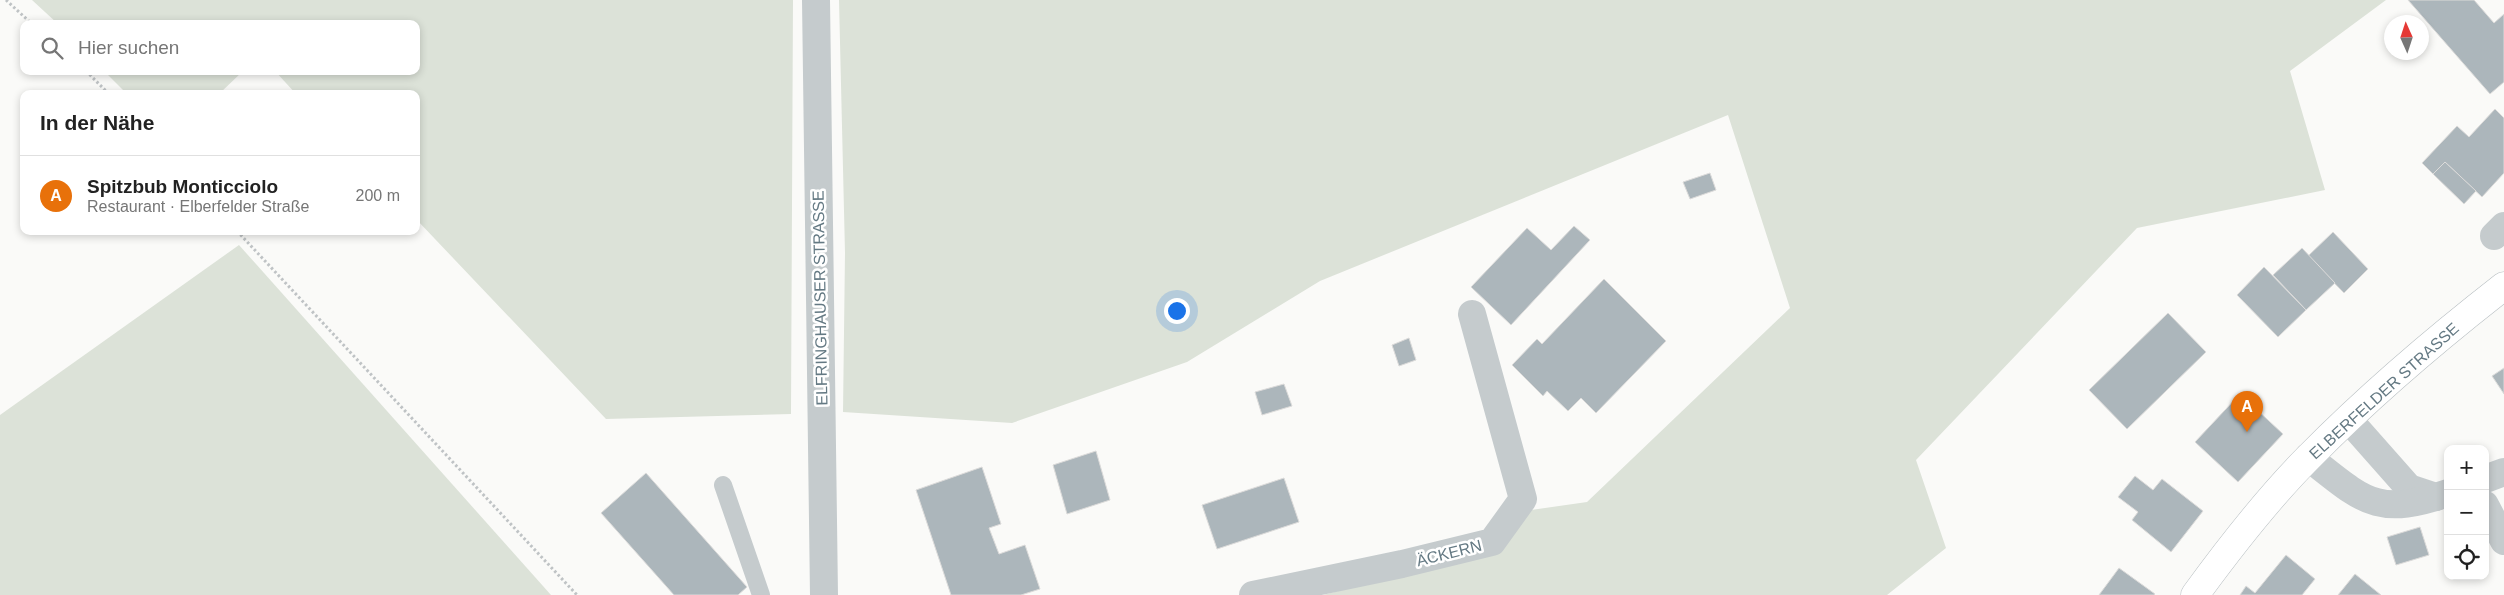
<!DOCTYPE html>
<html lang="de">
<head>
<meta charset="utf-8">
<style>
	:root { --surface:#fff; --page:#f6f6f6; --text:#222; --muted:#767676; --line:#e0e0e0; --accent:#e6422b }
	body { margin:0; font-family:Arial,sans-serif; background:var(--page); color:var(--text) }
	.controls { position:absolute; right:15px; bottom:15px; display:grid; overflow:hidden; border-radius:10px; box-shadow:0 2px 8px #0003 }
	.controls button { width:45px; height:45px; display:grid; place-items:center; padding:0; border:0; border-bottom:1px solid var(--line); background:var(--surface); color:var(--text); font:25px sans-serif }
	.compass { position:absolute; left:2384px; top:15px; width:45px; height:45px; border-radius:50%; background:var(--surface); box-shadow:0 2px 8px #0003; rotate:357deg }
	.you { position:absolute; left:1176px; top:310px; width:18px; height:18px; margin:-12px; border:4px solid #fff; border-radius:50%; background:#1a73e8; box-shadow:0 0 0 8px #1a73e833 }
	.badge { display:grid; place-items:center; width:32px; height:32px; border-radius:50%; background:var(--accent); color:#fff; font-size:16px; font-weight:700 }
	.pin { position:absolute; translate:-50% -41px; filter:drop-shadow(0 1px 2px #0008) }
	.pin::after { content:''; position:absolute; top:26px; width:18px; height:15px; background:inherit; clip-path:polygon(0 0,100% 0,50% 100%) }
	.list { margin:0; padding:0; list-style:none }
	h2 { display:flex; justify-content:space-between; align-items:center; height:65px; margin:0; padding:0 20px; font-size:21px }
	h2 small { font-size:16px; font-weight:400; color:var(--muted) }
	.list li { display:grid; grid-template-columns:32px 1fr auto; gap:15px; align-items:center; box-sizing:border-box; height:80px; padding:0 20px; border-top:1px solid var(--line) }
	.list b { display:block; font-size:19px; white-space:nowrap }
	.list p { margin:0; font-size:16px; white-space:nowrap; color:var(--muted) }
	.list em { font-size:16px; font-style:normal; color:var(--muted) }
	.icon { flex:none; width:28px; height:28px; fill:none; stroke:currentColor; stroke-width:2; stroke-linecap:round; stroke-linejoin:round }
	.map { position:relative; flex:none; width:2504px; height:595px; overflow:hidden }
	.search { position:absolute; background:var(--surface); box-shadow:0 2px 8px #0003; left:20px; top:20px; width:400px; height:55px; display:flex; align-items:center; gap:12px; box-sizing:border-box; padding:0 18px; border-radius:10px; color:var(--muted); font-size:19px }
	.panel { position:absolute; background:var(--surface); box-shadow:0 2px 8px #0003; left:20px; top:90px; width:400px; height:145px; border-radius:10px }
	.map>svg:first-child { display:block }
	.green { fill:#dce2d8 }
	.building { fill:#acb6bb; stroke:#dcdbda }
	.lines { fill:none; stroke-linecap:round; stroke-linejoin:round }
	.secondary-casing { stroke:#b8bfc2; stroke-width:29 }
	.path { stroke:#bfc3c5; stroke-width:3; stroke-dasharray:2.5 2.5; stroke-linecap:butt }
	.service { stroke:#c5cbcd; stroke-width:18 }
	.minor { stroke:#c5cbcd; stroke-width:28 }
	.tertiary { stroke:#c5cbcd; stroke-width:28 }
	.secondary { stroke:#fff; stroke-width:28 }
	.labels { text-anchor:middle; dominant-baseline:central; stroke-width:5; stroke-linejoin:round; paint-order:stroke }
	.street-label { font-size:16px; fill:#647983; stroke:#fff }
</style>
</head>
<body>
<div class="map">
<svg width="2504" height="595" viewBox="0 0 2504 595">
	<rect width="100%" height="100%" fill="#fafaf8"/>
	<!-- green -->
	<g class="green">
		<polygon points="32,0 793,0 791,414 606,419 416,219 416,94 296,94 275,71 416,71 416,24 58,24"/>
		<polygon points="839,0 2386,0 2290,71 2325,190 2137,228 1916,460 1946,548 1887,595 1323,595 1419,570 1531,510 1587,502 1790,308 1728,115 1320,281 1187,362 1012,423 843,412 845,253"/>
		<polygon points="104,71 243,71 219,94 127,94"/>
		<polygon points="239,245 551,595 0,595 0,415"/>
	</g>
	<!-- building -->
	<g class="building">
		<polygon points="2408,0 2474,0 2494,23 2504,14 2504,82 2490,94"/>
		<polygon points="2495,109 2504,118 2504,173 2482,197 2445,162 2433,174 2422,163 2457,126 2469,137"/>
		<polygon points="2445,162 2476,191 2464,204 2433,174"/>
		<polygon points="1710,173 1716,190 1690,199 1683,182"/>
		<polygon points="1574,226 1590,240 1511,325 1471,287 1527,228 1551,250"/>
		<polygon points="2333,232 2368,269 2344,293 2308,256"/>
		<polygon points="2302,248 2335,283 2306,310 2273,275"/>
		<polygon points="2264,267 2306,310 2278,337 2237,295"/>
		<polygon points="1604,279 1666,341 1596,413 1581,398 1568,411 1547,391 1543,396 1512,365 1537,339 1542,344"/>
		<polygon points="2168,313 2206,352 2127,429 2089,390"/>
		<polygon points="1409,338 1416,360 1399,366 1392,345"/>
		<polygon points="2504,368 2504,394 2492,376"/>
		<polygon points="1284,384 1292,406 1262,415 1255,392"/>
		<polygon points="2240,394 2283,434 2238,482 2195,442"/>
		<polygon points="1096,451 1110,500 1067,514 1053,465"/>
		<polygon points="982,467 1001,524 989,528 999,554 1025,545 1040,589 1021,595 951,595 916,490"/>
		<polygon points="646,473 747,587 738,595 674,595 601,513"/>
		<polygon points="2135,476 2153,490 2162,479 2203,511 2171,552 2132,520 2138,512 2118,497"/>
		<polygon points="1284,478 1299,522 1217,549 1202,505"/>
		<polygon points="2420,527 2429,555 2396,565 2387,537"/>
		<polygon points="2286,555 2315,579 2302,595 2240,595 2246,586 2255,593"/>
		<polygon points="2119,568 2155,594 2154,595 2099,595"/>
		<polygon points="2355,574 2381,595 2338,595"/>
	</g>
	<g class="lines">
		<defs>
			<path id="secondary" d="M 2195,595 C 2230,547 2267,499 2309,457 C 2369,396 2436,339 2504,286"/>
		</defs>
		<!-- secondary casing -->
		<use href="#secondary" class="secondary-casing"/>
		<!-- path -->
		<g class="path">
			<polyline points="6,0 32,24"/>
			<polyline points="86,71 109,94"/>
			<polyline points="237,231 577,595"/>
		</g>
		<!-- service -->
		<polyline class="service" points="723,485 761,595"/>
		<!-- minor -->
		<g class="minor">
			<polyline points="2494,236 2504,226"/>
			<polyline points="2348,419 2409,488 2436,497"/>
			<path d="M 2308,457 C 2363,500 2376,518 2448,493"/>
			<polyline points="2485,479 2504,472"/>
			<polyline points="2485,505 2504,541"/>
			<polyline points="1253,595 1402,564 1492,542 1523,499 1472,314"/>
		</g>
		<!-- tertiary -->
		<polyline class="tertiary" points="816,0 824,595"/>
		<!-- secondary -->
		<use href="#secondary" class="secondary"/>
	</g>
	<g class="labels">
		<!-- street labels -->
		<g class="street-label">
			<text transform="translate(820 298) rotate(-91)">ELFRINGHAUSER STRASSE</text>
			<text transform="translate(2384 391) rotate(-42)">ELBERFELDER STRASSE</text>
			<text transform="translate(1449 553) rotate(-14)">ÄCKERN</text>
		</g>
	</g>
</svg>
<div class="controls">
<button>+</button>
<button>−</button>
<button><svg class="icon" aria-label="locate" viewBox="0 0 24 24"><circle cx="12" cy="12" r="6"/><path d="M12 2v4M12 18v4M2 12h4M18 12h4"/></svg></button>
</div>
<svg class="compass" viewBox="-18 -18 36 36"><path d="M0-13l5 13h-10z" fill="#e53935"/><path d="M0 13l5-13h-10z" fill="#767676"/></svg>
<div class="you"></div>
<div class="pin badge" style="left:2247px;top:432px;background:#e8710a">A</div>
<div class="search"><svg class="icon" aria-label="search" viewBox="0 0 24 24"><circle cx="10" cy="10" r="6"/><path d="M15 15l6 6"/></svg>Hier suchen</div>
<section class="panel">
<h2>In der Nähe<small></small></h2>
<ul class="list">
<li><span class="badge" style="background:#e8710a">A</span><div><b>Spitzbub Monticciolo</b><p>Restaurant · Elberfelder Straße</p></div><em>200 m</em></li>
</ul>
</section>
</div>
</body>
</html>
